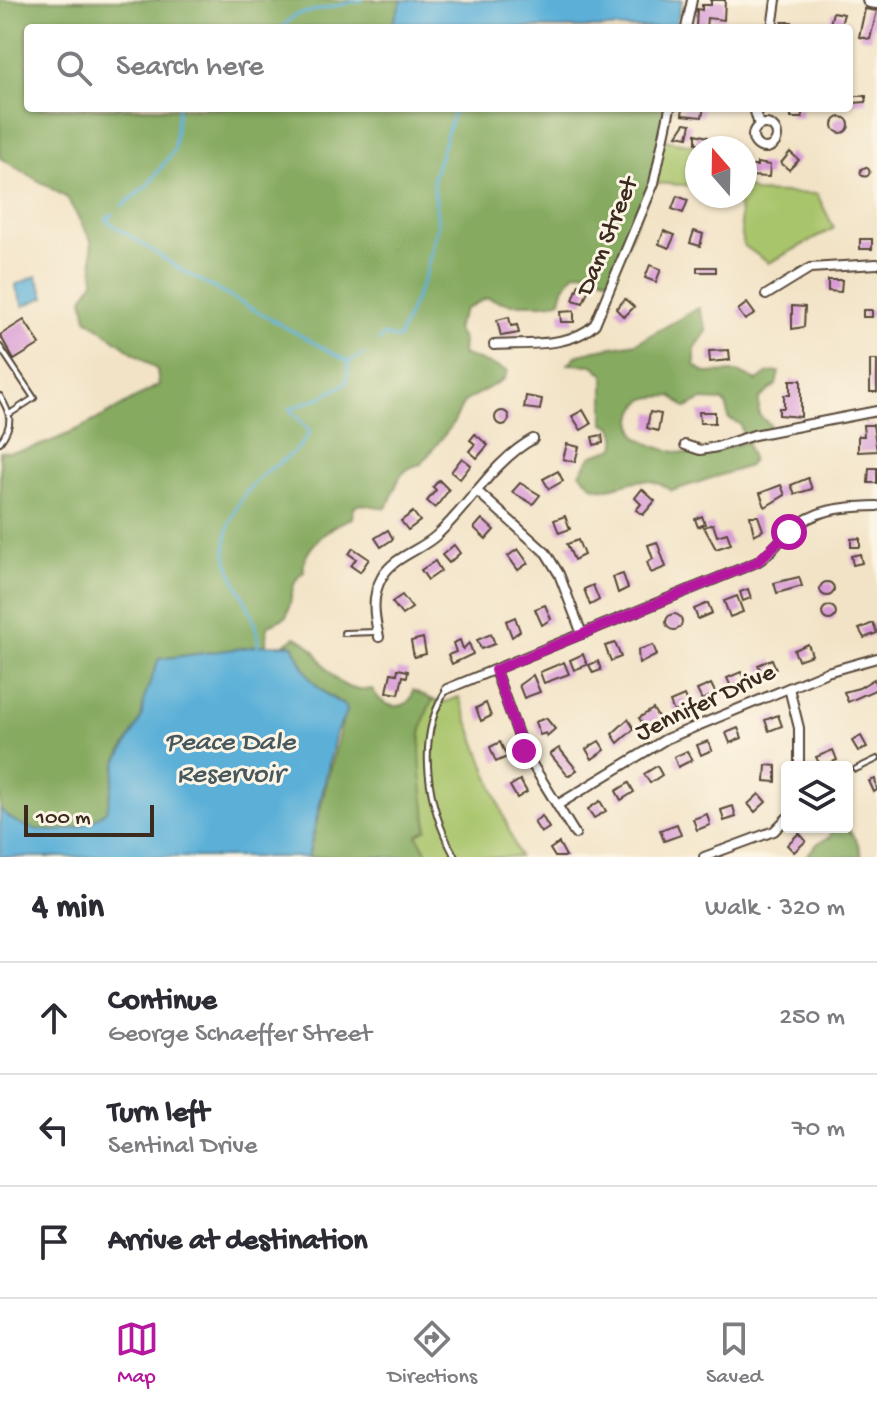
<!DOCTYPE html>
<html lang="en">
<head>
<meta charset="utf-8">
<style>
	:root { --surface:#fff; --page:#f2f2f3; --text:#2b2b33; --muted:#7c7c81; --line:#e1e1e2; --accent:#b5179e }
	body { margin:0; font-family:"Gochi Hand",sans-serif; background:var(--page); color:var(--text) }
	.controls { position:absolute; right:24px; bottom:24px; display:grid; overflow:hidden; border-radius:8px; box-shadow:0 2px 6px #0004 }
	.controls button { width:72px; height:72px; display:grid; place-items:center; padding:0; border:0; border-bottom:2px solid var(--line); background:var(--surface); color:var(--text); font:40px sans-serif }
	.compass { position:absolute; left:685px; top:136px; width:72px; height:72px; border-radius:50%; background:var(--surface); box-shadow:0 2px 6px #0004; rotate:340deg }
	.scale { position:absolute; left:24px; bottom:20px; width:130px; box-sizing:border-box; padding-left:8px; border:4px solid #3b2a1e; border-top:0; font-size:22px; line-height:28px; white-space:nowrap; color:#3b2a1e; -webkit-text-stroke:6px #fcf5e5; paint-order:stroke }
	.stop { position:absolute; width:24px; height:24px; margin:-18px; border:6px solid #b5179e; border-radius:50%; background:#fff }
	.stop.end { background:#b5179e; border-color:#fff; box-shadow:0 2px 8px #0008 }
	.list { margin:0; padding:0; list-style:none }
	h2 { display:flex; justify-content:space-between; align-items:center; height:104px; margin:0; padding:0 32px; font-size:34px }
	h2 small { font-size:26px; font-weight:400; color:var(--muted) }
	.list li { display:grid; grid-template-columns:52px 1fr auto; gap:24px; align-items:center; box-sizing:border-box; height:112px; padding:0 32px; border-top:2px solid var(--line) }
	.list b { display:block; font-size:30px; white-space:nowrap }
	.list p { margin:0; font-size:26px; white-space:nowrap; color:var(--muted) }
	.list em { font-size:26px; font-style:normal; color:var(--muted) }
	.icon { flex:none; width:44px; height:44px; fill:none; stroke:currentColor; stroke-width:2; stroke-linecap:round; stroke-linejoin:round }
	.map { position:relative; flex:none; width:877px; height:857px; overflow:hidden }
	.search { position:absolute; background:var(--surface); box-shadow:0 2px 6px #0004; left:24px; right:24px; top:24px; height:88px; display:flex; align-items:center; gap:20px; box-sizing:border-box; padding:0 28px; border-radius:8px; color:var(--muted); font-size:30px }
	.sheet { height:440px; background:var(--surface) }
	nav { display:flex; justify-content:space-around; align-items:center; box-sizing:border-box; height:112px; border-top:2px solid var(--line); background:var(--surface); font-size:22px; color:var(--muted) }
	nav a { display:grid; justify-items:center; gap:4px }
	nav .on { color:var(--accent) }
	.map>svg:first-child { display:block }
	.green { fill:#a9c56c; stroke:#727845; stroke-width:2 }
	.forest { fill:#86aa60; stroke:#606a3f; stroke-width:2; fill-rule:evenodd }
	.water { fill:#5cb0d8; stroke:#4c6d7b; stroke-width:2 }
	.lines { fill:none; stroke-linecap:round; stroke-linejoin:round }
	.stream { stroke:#5cb0d8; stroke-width:3 }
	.building { fill:#d89ad6 }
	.service-casing { stroke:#564637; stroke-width:8 }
	.minor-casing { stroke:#564637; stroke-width:12 }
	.primary-casing { stroke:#564637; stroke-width:18 }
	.service { stroke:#fff; stroke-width:4 }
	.minor { stroke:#fff; stroke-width:8 }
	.primary { stroke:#fff; stroke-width:14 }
	.route { stroke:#b5179e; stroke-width:10 }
	.labels { text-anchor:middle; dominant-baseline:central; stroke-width:6; stroke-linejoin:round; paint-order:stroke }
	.street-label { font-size:26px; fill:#3b2a1e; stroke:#fcf5e5 }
	.water-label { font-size:28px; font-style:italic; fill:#47595f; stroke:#fcf5e5 }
</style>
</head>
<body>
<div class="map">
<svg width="877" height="857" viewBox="0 0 877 857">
	<rect width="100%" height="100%" fill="#fcf5e5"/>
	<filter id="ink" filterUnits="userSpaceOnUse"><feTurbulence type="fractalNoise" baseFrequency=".0125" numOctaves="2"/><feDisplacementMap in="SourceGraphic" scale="16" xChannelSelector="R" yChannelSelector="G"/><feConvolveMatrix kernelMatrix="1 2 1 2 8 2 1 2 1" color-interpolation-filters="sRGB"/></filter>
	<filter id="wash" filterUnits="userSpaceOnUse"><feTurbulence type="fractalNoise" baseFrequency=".006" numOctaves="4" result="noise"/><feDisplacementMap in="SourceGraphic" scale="32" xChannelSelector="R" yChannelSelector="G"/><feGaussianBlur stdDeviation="1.8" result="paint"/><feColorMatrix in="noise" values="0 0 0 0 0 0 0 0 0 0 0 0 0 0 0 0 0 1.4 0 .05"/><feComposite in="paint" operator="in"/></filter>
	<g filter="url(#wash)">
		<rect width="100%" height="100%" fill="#f2e3c6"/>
		<!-- green -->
		<g class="green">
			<polygon points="663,140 713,148 697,148 697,186 654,183"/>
			<polygon points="745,185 754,192 817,194 834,228 769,263 743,245 738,196 745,196"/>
			<path d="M 459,697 L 519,857 L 429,857 L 417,835 L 427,828 C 424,788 410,734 433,700 L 443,703 Z"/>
		</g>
		<!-- forest -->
		<g class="forest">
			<path d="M 0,0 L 402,0 L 391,28 L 28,28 L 28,108 L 670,108 L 651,189 L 611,281 L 590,271 L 575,273 L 564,287 L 561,300 L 548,304 L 511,304 L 487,298 L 465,309 L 456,328 L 463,341 L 462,354 L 508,371 L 504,379 L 464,402 L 453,424 L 421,464 C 394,470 399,487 386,508 L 360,504 L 354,507 L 352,518 C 333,524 300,549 304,572 C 289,581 293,602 286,617 L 267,626 L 266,645 L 159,659 C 152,679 148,699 141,718 C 136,734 122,747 117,762 C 112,777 116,797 106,811 C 90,833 34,838 13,823 C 8,820 4,814 0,809 L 0,451 C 38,459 123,404 159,385 L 157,370 L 87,319 L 83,298 L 94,281 L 91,240 L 67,198 L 0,158 Z"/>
			<path d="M 699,308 L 707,331 L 695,348 L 695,365 L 705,373 L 738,372 L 757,381 L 768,373 L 779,372 L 776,385 L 759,399 L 759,415 L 770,425 L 771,434 L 747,442 L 752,459 L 749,466 L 672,491 C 637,465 615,497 593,486 C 589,484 584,476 580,473 L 592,455 L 615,448 C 618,437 616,426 604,423 L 604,375 L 593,365 L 568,364 L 576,356 L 595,350 L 636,343 ZM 672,396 L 686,408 L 701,400 L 722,401 L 727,406 L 728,418 L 740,424 L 746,442 C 722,448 696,458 671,451 C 663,449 649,444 642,440 C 627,433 632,404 646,399 C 654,396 664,397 672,396 Z"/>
			<path d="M 295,637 C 327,647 323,696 373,689 C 379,708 411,715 413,690 L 433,700 C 410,734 424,789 427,829 L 417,835 L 429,857 L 308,857 L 346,706 C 313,688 308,679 293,645 L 285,644 Z"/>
			<path d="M 833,827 L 845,827 C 856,837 859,843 862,857 L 805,857 L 818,843 L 830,837 Z"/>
		</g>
		<!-- water -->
		<g class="water">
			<polygon points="402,0 682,0 675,28 391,28"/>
			<polygon points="36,276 45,297 23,306 15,285"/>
			<path d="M 266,645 L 293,645 C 308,679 313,688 346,707 L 347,712 L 336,732 L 308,857 L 0,857 L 0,809 C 27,839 78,837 107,810 L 117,762 L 141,719 L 145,696 L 159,659 Z"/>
		</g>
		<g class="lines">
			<!-- stream -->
			<g class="stream">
				<polyline points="281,28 295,15 362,0"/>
				<polyline points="122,206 148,185 174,150 178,108"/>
				<polyline points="113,214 106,220 183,271 349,362"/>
				<polyline points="378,341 384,335 398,339 425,276 438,224 433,178 455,108"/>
				<path d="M 258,646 C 258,616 239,593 229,566 C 217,534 240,493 265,473 C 285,457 296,455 310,432 L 290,409 L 324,396 L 346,383 L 349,362 L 364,354"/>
			</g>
		</g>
		<g id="blocks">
			<!-- building -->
			<g class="building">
				<polygon points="711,0 725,0 724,20 707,18 706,28 696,27 697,9 702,10 702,5 711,5"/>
				<polygon points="865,9 877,11 870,39 859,37"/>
				<polygon points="833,12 844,14 840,28 830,24"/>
				<polygon points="782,22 792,22 797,28 781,28"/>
				<polygon points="852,96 866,96 866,102 853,103"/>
				<polygon points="683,108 704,108 702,117 682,115"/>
				<rect x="791" y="108" width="11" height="10"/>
				<circle cx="841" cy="125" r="8"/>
				<polygon points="685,123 691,124 688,137 677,135"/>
				<polygon points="696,134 708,137 707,144 696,143"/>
				<polygon points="790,152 799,160 789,170 781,163"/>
				<polygon points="757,163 770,165 769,177 748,176 748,166 757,166"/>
				<circle cx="865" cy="172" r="4.5"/>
				<polygon points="677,196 688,200 683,213 672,209"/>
				<polygon points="664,231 675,235 669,248 659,244"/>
				<polygon points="694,231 703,234 700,246 690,243"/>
				<rect x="860" y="239" width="12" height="10"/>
				<polygon points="650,265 661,269 656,282 645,278"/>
				<rect x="697" y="267" width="19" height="5"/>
				<polygon points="828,280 842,280 841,292 828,291"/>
				<polygon points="579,284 589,288 583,303 573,300"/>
				<polygon points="625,299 634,307 624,317 616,309"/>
				<polygon points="747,303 755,314 745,320 738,310"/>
				<polygon points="792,306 805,307 804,327 792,329"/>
				<rect x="863" y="310" width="9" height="7"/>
				<polygon points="574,311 574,322 561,322 560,312"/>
				<polygon points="509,317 511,326 517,325 519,333 501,336 497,320"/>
				<polygon points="24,320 40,344 14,360 0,335"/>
				<polygon points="729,350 730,360 710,362 709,351"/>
				<rect x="870" y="360" width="7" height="32"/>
				<polygon points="790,380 801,380 801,417 779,415 779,408 784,408 784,395 790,395"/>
				<polygon points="526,396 542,399 540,410 524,408"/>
				<polygon points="583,410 591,424 581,430 572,416"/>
				<circle cx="502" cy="418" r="7"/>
				<polygon points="650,412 661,414 658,431 647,428"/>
				<polygon points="699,412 715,412 715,423 700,423"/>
				<polygon points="863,425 873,425 877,451 858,452 858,436 864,436"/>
				<polygon points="475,434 488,445 477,458 469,451 475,444 470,440"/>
				<polygon points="602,435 603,443 594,445 592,437"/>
				<polygon points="567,444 579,447 575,462 563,459"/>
				<polygon points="462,458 471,465 460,479 451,472"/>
				<polygon points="869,468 877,468 877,483 868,483"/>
				<polygon points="558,471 563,481 549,489 543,479"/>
				<polygon points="808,478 812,489 795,494 791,485"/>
				<polygon points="439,480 449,490 435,508 427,501 436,490 433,487"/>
				<polygon points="520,483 540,495 533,504 512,492"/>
				<polygon points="781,485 785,495 765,507 760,493"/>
				<polygon points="642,489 655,501 643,515 636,510 641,504 635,498"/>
				<polygon points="413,512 420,521 408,530 401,521"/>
				<polygon points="565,516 570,529 559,533 554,520"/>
				<polygon points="702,516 705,524 698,527 695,519"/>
				<polygon points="750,516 758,516 763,530 754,535"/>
				<polygon points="482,519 494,530 486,539 474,528"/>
				<polygon points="713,524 717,536 727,533 731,544 716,549 704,527"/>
				<polygon points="388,530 393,539 381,547 375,538"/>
				<polygon points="860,538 860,547 851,547 851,539"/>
				<polygon points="578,540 584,555 574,560 567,544"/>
				<polygon points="657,542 666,567 651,573 647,562 653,559 648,545"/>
				<polygon points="454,545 460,553 449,563 442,555"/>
				<polygon points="353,548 369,559 360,572 351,566 356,559 349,554"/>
				<polygon points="518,549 528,563 518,570 508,556"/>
				<polygon points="860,554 862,563 853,565 851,556"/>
				<polygon points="435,561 441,571 428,580 421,570"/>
				<polygon points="623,574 628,588 618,593 613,577"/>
				<polygon points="799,577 802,586 777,593 774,583"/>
				<circle cx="827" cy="589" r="7"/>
				<polygon points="593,585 599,600 590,605 584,589"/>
				<polygon points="748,589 751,598 743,601 740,592"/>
				<polygon points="402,595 412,608 402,615 392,602"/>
				<polygon points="737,596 743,612 730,617 724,601"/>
				<polygon points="708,603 712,613 698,619 694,609"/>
				<polygon points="545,605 551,619 542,625 535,609"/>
				<circle cx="829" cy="613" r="7"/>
				<circle cx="674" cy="622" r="8"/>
				<polygon points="515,617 520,631 512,637 506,621"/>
				<polygon points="873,623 877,633 864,638 859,629"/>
				<polygon points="491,634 495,644 481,649 477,640"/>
				<polygon points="423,638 426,654 414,657 411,641"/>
				<polygon points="460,640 463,649 469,643 473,654 452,664 448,655 456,652 453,643"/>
				<polygon points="615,643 621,657 611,661 605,646"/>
				<polygon points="808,644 812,655 798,660 794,650"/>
				<polygon points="653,645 657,655 639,664 638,650"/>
				<polygon points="583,654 587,665 574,670 570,660"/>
				<polygon points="772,659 776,669 763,675 758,665"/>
				<polygon points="598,661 601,670 593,673 589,665"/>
				<polygon points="564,662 569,674 544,683 540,672"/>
				<polygon points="398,669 408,671 407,677 403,676 399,694 387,692 391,673 397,674"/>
				<polygon points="741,672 745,682 731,687 727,678"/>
				<polygon points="533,675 540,692 524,698 519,685"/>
				<polygon points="874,679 877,689 848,702 844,692 859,688"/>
				<polygon points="711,684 716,694 702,700 697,690"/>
				<polygon points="684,696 688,706 674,712 670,702"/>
				<polygon points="486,703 491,716 481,721 476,708"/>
				<polygon points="653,709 659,719 645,727 639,718"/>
				<polygon points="778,715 782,726 769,731 765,720"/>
				<polygon points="546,718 555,729 547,736 546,733 540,735 535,722"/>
				<polygon points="628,719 634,729 618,743 612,734"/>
				<polygon points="738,728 742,738 730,743 726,733"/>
				<polygon points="861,736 867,747 858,751 852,741"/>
				<polygon points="599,741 605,750 592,759 586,749"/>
				<polygon points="708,741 712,750 701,755 697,745"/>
				<polygon points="500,742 507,757 496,762 490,747"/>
				<polygon points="559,748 577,770 568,776 550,754"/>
				<polygon points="833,750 837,760 821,767 816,757"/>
				<polygon points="687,751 692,760 678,767 674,757"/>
				<polygon points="766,765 776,766 776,782 765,781"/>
				<polygon points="657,766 662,775 650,783 644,774"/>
				<polygon points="875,779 877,790 874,792 869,781"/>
				<polygon points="520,780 527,792 517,798 510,786"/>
				<polygon points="629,783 634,792 621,800 616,791"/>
				<polygon points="759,794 766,802 755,812 748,804"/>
				<polygon points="600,801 606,811 594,818 588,809"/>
				<polygon points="733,806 736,817 724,821 721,810"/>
				<polygon points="707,814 710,825 697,830 693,819"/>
				<polygon points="542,816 549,828 541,833 534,822"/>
				<polygon points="677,824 681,835 664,841 660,830"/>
				<polygon points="799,833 806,841 794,852 787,845"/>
				<polygon points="559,843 566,856 564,857 555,857 550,849"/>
			</g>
		</g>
	</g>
	<g filter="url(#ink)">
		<use href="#blocks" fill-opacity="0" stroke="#564637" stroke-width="2"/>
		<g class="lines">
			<defs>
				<g id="service">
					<polyline points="0,347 34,398 11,413"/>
					<path d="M 0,396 C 11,414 14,424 0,442"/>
					<polyline points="344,633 377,632"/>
					<path d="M 447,689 C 414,738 428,808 455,857"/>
					<polyline points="856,769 877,759"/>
				</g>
				<g id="minor">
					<polyline points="686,28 692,0"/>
					<polyline points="772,28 776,0"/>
					<polyline points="754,108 759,125"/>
					<circle cx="765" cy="136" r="12"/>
					<polyline points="766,295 810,268 877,264"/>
					<path d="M 494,345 C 526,343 571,348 595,324 L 654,183 L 670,108"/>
					<polyline points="685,445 700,450 717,447 754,435 877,411"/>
					<polyline points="478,492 546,553 559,574 582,634"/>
					<path d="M 379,637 C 374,616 371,596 382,577 C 394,556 420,551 437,535 C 470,505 493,461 533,439"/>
					<polyline points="495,670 524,751 575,834"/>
					<polyline points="789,688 799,728 799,767"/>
					<path d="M 447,689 L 757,562 C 771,554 777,542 789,532 C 815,508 843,507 877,506"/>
					<polyline points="559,804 666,739 827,672 877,658"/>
					<polyline points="704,857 774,831 787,818"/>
				</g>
				<polyline id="primary" points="870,0 877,1"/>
			</defs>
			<!-- service casing -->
			<use href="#service" class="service-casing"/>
			<!-- minor casing -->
			<use href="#minor" class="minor-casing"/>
			<!-- primary casing -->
			<use href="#primary" class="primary-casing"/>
			<!-- service -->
			<use href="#service" class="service"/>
			<!-- minor -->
			<use href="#minor" class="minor"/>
			<!-- primary -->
			<use href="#primary" class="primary"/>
		</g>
	</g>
	<g class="lines" filter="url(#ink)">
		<!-- route -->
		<polyline class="route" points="524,751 495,670 757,562 789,532"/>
	</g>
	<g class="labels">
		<!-- street labels -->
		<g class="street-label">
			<text transform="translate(609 237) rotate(-68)">Dam Street</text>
			<text transform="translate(706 704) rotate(-25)">Jennifer Drive</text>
		</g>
		<!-- water labels -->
		<g class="water-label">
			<text x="230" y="743">Peace Dale<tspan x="230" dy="32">Reservoir</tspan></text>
		</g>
	</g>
</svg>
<div class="controls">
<button><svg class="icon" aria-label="layers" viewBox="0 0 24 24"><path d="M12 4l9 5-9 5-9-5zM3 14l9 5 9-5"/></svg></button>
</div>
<svg class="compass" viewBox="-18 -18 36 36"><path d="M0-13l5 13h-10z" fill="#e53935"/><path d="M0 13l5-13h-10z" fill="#7c7c81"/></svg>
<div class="scale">100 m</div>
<div class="stop" style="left:789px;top:532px"></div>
<div class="stop end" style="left:524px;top:751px"></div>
<div class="search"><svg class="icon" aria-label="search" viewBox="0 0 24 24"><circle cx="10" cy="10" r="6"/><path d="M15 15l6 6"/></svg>Search here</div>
</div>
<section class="sheet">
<h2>4 min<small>Walk · 320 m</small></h2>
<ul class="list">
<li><svg class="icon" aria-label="ahead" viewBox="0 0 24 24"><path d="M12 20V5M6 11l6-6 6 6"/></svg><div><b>Continue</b><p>George Schaeffer Street</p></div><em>250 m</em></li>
<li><svg class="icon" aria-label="left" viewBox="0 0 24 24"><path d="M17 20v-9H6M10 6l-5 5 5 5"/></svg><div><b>Turn left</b><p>Sentinal Drive</p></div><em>70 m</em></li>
<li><svg class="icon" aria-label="arrive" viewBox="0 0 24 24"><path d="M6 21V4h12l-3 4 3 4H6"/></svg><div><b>Arrive at destination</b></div></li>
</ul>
</section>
<nav>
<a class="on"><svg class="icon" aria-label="map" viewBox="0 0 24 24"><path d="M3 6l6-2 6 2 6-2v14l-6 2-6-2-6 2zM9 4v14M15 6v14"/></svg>Map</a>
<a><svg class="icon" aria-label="directions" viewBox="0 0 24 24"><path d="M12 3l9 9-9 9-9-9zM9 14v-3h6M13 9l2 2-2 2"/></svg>Directions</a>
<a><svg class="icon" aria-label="saved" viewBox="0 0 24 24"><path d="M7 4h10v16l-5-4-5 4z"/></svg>Saved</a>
</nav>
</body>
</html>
